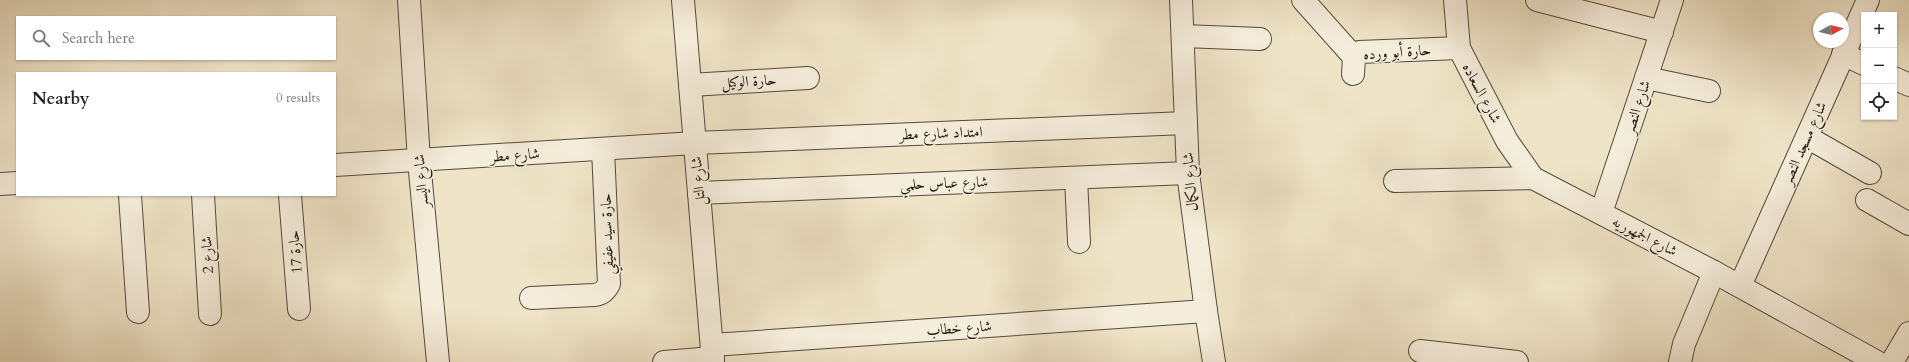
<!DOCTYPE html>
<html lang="en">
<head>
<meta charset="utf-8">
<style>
	:root { --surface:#fff; --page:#f6f6f6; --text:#222; --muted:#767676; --line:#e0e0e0 }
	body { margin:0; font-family:Cardo,Amiri,serif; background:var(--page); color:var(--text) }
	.controls { position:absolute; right:12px; top:12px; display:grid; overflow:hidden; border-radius:0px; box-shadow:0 1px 3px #0004 }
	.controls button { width:36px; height:36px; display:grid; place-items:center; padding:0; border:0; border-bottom:1px solid var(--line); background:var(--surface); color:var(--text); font:20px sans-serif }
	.compass { position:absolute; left:1813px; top:12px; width:36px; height:36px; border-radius:50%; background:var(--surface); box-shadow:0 1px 3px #0004; rotate:82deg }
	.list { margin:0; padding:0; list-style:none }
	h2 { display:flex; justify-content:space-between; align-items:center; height:52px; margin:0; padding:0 16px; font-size:17px }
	h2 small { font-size:13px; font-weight:400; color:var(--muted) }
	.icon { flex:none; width:22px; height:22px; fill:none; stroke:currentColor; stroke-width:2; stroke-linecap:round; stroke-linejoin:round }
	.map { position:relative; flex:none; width:1909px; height:362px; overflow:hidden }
	.search { position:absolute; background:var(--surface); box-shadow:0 1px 3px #0004; left:16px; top:16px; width:320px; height:44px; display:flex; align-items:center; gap:10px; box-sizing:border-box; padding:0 14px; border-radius:0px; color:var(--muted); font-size:15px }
	.panel { position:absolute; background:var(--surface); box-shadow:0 1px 3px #0004; left:16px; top:72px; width:320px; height:124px; border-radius:0px }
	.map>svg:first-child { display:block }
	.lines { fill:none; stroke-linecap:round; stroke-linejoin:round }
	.minor-casing { stroke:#544a3b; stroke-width:24 }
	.minor { stroke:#f5eddb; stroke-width:22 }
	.labels { text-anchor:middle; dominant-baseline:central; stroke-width:3; stroke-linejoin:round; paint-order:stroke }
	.street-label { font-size:15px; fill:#20170c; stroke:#f5eddb }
</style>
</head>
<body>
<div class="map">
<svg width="1909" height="362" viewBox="0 0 1909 362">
	<rect width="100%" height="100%" fill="#efe4c8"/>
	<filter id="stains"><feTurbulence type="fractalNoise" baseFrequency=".005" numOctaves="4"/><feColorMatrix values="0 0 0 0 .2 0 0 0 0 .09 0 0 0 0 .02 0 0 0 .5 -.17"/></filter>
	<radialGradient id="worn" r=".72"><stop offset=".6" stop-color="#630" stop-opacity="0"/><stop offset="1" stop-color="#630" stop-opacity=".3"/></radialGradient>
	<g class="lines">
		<defs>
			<g id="minor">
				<polyline points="409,0 419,161 438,362"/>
				<polyline points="683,0 713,362"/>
				<polyline points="1181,0 1188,173 1206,311 1214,362"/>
				<polyline points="1303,0 1354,57"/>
				<polyline points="1455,0 1459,48 1507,141 1533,178"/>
				<polyline points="1537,0 1662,32"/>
				<polyline points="1183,36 1260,39"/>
				<polyline points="1843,54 1864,64"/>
				<polyline points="1353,74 1354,57 1359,52 1459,48"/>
				<polyline points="1646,78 1709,91"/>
				<polyline points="1894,78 1909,85"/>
				<polyline points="690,85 808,78"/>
				<polyline points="1807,137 1870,173"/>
				<polyline points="335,165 695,143 1186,123"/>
				<polyline points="1076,178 1079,242"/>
				<polyline points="1395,181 1533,178 1714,272 1877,362"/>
				<polyline points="0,184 17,183"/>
				<polyline points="699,193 1188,173"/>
				<polyline points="130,195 138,312"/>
				<polyline points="203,195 210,314"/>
				<polyline points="290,195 299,309"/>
				<polyline points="1867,200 1909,224"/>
				<polyline points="1601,213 1672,0"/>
				<polyline points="1740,286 1868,0"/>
				<path d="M 531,298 L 594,295 C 602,294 605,291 609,284 L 603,149"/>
				<polyline points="712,345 1206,311"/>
				<polyline points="1420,351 1517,362"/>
				<polyline points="664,362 713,358"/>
				<polyline points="1680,362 1684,344 1714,272"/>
				<polyline points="1892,362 1909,333"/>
			</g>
		</defs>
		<!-- minor casing -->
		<use href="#minor" class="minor-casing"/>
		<!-- minor -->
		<use href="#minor" class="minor"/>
	</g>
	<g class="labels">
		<!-- street labels -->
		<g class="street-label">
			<text transform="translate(1397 52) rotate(-4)">حارة أبو ورده</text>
			<text transform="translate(749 81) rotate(-3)">حارة الوكيل</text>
			<text transform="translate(1482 93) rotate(62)">شارع السعاده</text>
			<text transform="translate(1637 107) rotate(-72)">شارع النصر</text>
			<text transform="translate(941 133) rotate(-2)">امتداد شارع مطر</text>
			<text transform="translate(1804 143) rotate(-66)">شارع مسجد النصر</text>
			<text transform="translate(515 155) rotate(-4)">شارع مطر</text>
			<text transform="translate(421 181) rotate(-95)">شارع اليسر</text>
			<text transform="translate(698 181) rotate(-95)">شارع التل</text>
			<text transform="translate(1190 182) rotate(-95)">شارع الكمال</text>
			<text transform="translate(944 183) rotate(-2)">شارع عباس حلمي</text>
			<text transform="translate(607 234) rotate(-92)">حارة سيد عفيفي</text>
			<text transform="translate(1645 236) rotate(27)">شارع الجمهوريه</text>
			<text transform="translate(295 252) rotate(-95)">حارة 17</text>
			<text transform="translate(207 255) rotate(-93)">شارع 2</text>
			<text transform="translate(959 328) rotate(-4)">شارع خطاب</text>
		</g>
	</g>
	<rect width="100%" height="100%" filter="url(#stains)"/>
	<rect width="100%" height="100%" fill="url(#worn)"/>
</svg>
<div class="controls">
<button>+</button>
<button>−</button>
<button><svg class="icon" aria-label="locate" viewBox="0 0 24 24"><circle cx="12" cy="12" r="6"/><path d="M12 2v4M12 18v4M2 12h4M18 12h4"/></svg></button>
</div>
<svg class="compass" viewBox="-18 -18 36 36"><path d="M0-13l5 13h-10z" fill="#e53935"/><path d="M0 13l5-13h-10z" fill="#767676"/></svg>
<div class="search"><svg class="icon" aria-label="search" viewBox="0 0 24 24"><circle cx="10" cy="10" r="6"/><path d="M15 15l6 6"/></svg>Search here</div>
<section class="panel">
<h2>Nearby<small>0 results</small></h2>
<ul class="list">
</ul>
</section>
</div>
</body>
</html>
